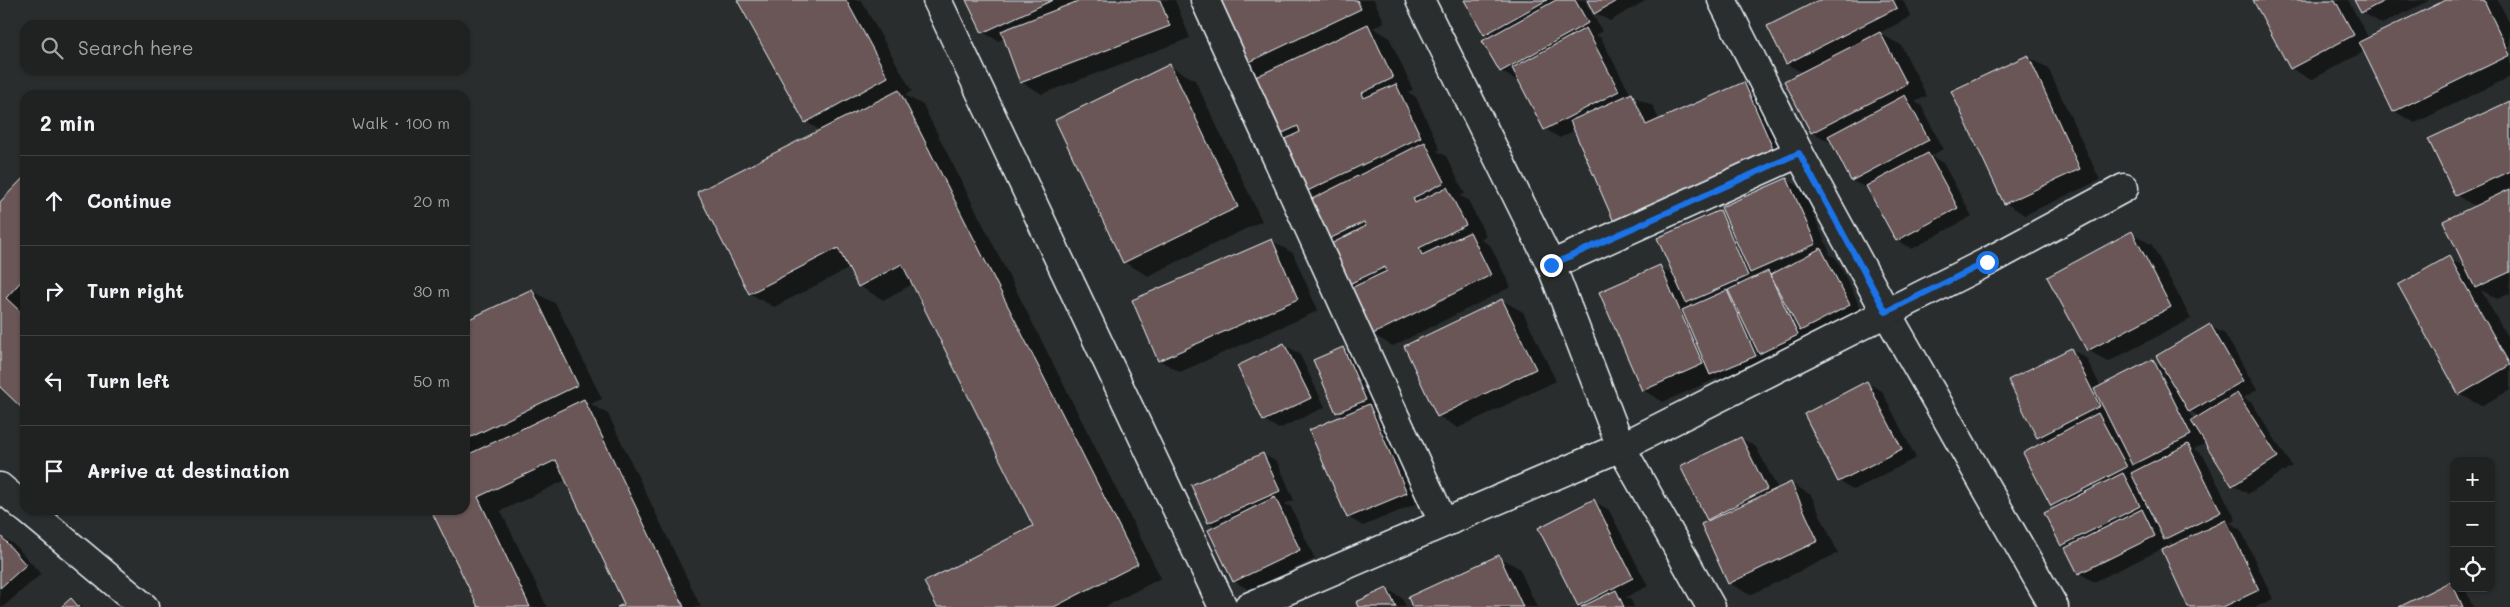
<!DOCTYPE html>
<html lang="en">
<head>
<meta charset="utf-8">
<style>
	:root { --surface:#202222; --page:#2d2f2f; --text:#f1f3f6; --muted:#a2a4a5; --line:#3d3f40 }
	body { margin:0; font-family:Mali,sans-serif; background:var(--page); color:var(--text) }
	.controls { position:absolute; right:15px; bottom:15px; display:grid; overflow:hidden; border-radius:10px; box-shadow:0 1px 4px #0004 }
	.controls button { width:45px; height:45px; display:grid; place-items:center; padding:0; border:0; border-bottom:1px solid var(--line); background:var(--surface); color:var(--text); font:25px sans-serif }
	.stop { position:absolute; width:15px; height:15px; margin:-11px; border:4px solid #1a73e8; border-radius:50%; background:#fff }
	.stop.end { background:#1a73e8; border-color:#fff; box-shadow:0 1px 5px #0008 }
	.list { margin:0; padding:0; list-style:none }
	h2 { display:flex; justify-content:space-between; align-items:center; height:65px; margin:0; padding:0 20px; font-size:21px }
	h2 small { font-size:16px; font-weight:400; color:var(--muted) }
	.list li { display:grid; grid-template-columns:32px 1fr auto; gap:15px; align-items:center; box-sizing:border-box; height:90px; padding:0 20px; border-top:1px solid var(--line) }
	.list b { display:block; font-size:19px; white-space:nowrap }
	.list em { font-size:16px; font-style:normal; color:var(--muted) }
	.icon { flex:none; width:28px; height:28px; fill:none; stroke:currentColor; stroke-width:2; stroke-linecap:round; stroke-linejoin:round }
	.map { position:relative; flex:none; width:2510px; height:607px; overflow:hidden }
	.search { position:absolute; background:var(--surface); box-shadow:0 1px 4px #0004; left:20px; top:20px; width:450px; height:55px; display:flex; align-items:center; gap:12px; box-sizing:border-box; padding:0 18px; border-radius:15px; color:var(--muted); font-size:19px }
	.panel { position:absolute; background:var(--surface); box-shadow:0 1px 4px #0004; left:20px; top:90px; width:450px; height:425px; border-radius:15px }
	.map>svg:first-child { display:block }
	.shadow { fill:#0007; fill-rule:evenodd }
	.building { fill:#6a5757; stroke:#e8f1f8 }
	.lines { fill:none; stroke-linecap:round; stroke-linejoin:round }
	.minor-casing { stroke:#e8f1f8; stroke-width:31 }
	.minor { stroke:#2a2d2e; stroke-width:28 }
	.route { stroke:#1a73e8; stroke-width:6 }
</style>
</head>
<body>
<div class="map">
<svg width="2510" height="607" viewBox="0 0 2510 607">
	<rect width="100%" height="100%" fill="#2a2d2e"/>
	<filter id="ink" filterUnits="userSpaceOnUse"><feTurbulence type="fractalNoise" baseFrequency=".02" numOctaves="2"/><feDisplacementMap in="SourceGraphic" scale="10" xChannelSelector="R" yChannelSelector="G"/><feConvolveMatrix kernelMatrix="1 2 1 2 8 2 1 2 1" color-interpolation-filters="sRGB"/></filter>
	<g filter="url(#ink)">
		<!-- shadow -->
		<g class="shadow">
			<polygon points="739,0 861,0 912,91 905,95 923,105 1161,578 1105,607 938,607 1035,527 913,284 883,300 859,286 850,268 774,307 749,293 821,131 806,122"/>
			<polygon points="968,0 1175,0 1190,38 1042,94 1021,82 1005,38 998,41 983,32"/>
			<polygon points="1210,0 1374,0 1385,23 1373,28 1389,37 1413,90 1408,92 1416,97 1440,149 1437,151 1446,156 1465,194 1460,196 1468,200 1486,236 1480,239 1490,245 1511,287 1393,346 1372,334 1354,288 1348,285 1333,244 1326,240 1313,200 1301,194 1259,77 1240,66"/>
			<polygon points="1466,0 1588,0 1585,1 1602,31 1596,35 1601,38 1631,95 1653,106 1659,120 1744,83 1764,95 1794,163 1575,130 1560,138 1545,129 1519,78 1516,80 1500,71 1491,38 1485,34"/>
			<polygon points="1588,0 1647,0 1610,21 1595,13"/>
			<polygon points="1822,0 1903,0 1911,17 1879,33 1901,45 1927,96 1915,102 1921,105 1943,149 1931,156 1943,163 1972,216 1912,249 1897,240 1869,189 1852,181 1833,144 1812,132 1803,73 1787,64 1769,27"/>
			<polygon points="2254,0 2348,0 2369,39 2449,0 2498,0 2510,24 2510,77 2415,123 2394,111 2365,51 2311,80 2291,68"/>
			<polygon points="2356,0 2430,0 2382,24 2362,12"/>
			<polygon points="2028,57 2048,68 2100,180 2025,215 2005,203"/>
			<polygon points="1170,66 1195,80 1262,221 1148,276 1124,262"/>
			<polygon points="2510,102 2510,297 2509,294 2497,299 2481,290 2510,342 2510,390 2481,406 2460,394 2399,286 2449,258 2467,268 2476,207 2456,195"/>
			<polygon points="25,178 25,409 0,386 0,204"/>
			<polygon points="1787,180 1802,188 1830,253 1828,254 1836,258 1864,314 1816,339 1808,334 1812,344 1775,361 1767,357 1770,364 1726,383 1718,378 1663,402 1643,390 1660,267 1674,275 1720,212 1727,216"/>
			<polygon points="2132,233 2152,245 2191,319 2108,362 2088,350"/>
			<polygon points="1272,241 1293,253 1318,311 1180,372 1159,360"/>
			<polygon points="531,290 556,304 602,399 591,404 608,414 701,607 620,607 626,604 566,480 501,511 547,607 479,607 433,510 465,510 465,323"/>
			<polygon points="1502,300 1523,312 1556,381 1458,428 1438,416"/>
			<path d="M 2210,326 L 2225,334 L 2257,390 L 2243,398 L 2252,403 L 2292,466 L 2248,494 L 2233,485 L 2206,443 L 2194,449 L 2203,455 L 2236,520 L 2230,523 L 2241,530 L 2273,599 L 2256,607 L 2190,607 L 2175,545 L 2168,541 L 2170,545 L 2094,582 L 2079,573 L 2066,548 L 2062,545 L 2057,508 L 2052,505 L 2047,442 L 2038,437 L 2071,349 L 2086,358 L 2101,387 L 2153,361 L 2164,367 ZM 2188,410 L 2200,417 L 2194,421 Z"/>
			<polygon points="1284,345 1299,353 1325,407 1279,429 1264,420"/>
			<polygon points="1342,349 1358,357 1380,409 1377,410 1384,414 1421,502 1363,526 1348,517 1344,416 1337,412"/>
			<polygon points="1867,383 1882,391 1916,458 1854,490 1839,481"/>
			<polygon points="1741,438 1756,447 1778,489 1791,483 1811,495 1838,553 1750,595 1729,583 1711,520 1708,519"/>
			<polygon points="1263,454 1278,463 1294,500 1285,504 1291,507 1315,559 1249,590 1234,581 1216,527 1208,522"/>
			<polygon points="1594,501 1609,510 1648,586 1626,597 1631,600 1634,607 1583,607 1579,605"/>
			<polygon points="0,536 15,545 41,574 3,607 0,607"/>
			<polygon points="1499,557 1519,568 1537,607 1414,607"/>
			<polygon points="2451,583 2454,585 2454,588 2466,591 2473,607 2402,607"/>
			<polygon points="1387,589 1402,598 1406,607 1359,607"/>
			<polygon points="71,599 85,607 62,607"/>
		</g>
		<!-- building -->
		<g class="building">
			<polygon points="737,0 846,0 888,77 805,123"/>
			<polygon points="966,0 1053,0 982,33"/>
			<polygon points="1081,0 1160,0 1170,26 1020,83 1001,31"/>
			<polygon points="1222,0 1357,0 1361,9 1239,67 1210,6"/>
			<polygon points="1464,0 1547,0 1484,35"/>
			<polygon points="1556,0 1575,0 1588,23 1500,72 1482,41"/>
			<polygon points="1587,0 1618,0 1594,14"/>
			<polygon points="1819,0 1893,0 1897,8 1786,64 1767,26"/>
			<polygon points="2253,0 2335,0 2354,35 2290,69"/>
			<polygon points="2354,0 2386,0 2361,13"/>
			<polygon points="2446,0 2484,0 2510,55 2393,112 2359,42"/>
			<polygon points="1368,24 1393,78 1362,93 1364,98 1396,84 1421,137 1301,194 1276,143 1300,132 1298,126 1274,137 1247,81"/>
			<polygon points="1586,28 1619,91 1544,130 1512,68"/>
			<polygon points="1880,32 1907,84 1811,133 1784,81"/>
			<polygon points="2028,55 2080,169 2004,204 1951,91"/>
			<polygon points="1170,64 1238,207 1123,263 1055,120"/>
			<polygon points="1744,82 1774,151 1614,222 1570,121 1632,93 1646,125"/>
			<polygon points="899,90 1138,564 1054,607 937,607 924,582 1033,526 902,264 858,287 838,248 749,294 697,192"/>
			<polygon points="1905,95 1929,140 1851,181 1828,136"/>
			<polygon points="2510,101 2510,171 2455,196 2428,139"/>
			<polygon points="1425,142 1445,182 1413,198 1415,203 1447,187 1466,225 1419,248 1422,255 1470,232 1491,275 1371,335 1349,289 1387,271 1385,267 1347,285 1327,246 1366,226 1364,222 1325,241 1306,202"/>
			<polygon points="1928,153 1958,208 1896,241 1866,186"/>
			<polygon points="25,176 25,277 6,298 25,316 25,411 0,387 0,202"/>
			<polygon points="1787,178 1816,244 1750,273 1721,207"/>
			<polygon points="2510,189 2510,272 2475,288 2443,221"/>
			<polygon points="1720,210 1748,276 1686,303 1657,238"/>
			<polygon points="2132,231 2171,307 2087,351 2047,277"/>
			<polygon points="1272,239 1298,299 1158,361 1132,300"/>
			<polygon points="1821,248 1850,305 1800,331 1770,275"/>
			<polygon points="2449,256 2510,365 2459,395 2398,285"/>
			<polygon points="1660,265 1703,364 1642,391 1599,292"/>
			<polygon points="1768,271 1798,335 1759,354 1728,290"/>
			<polygon points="532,289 578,385 465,440 465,321"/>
			<polygon points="1727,290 1756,356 1710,375 1682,310"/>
			<polygon points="1502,299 1536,369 1437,417 1404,346"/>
			<polygon points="2210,324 2243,381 2189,412 2156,356"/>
			<polygon points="1284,343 1311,398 1263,421 1237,366"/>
			<polygon points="1343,347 1366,400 1336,413 1313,360"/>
			<polygon points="2071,348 2100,406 2037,438 2008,380"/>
			<polygon points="2153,359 2191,435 2132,465 2094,389"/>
			<polygon points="1867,381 1902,449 1838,482 1804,414"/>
			<polygon points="2237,393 2278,457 2232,486 2191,421"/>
			<polygon points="584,399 684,607 617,607 624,604 556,460 478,497 530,607 478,607 431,510 465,510 465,456"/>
			<polygon points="1369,404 1407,493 1347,518 1309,430"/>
			<polygon points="2098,413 2127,467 2051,506 2023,453"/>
			<polygon points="1741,437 1767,489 1707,520 1680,466"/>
			<polygon points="2188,444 2221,512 2164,540 2131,473"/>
			<polygon points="1263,453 1280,491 1208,523 1191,485"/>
			<polygon points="2123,473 2140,506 2061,546 2044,513"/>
			<polygon points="1791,482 1818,541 1728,584 1701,524"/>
			<polygon points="1275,497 1300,550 1233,582 1208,530"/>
			<polygon points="1594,499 1633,578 1578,606 1538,528"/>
			<polygon points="2142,509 2155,536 2078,574 2065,548"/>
			<polygon points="2226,520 2259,590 2223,607 2188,607 2162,550"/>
			<polygon points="0,535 26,565 0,588"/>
			<polygon points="1499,555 1523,607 1412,607 1408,597"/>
			<polygon points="2451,581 2463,607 2399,607"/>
			<polygon points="1387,588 1396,607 1358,607 1356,602"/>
			<polygon points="1616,590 1624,607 1581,607"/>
			<polygon points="71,598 79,607 61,607"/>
		</g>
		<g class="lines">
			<defs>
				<g id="minor">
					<polyline points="937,0 1223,607"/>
					<polyline points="1205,0 1443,522"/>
					<polyline points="1420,0 1551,265 1621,447 1711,607"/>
					<polyline points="1722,0 1799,153 1886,312 2054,607"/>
					<polyline points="1551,265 1799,153"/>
					<polyline points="0,487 25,508"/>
					<polyline points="28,510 144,607"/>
					<polyline points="1248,607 1621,447 1987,262 2124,188"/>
				</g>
			</defs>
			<!-- minor casing -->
			<use href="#minor" class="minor-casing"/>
			<!-- minor -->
			<use href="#minor" class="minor"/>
		</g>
	</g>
	<g class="lines" filter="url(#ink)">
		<!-- route -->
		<polyline class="route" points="1551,265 1799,153 1886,312 1987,262"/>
	</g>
</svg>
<div class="controls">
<button>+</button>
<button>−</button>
<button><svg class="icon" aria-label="locate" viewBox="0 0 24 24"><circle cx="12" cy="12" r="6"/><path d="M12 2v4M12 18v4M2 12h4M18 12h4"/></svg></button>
</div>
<div class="stop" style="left:1987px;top:262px"></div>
<div class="stop end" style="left:1551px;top:265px"></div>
<div class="search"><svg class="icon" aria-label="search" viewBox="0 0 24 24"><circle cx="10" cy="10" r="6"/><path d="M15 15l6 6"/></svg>Search here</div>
<section class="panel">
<h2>2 min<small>Walk · 100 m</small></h2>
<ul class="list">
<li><svg class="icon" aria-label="ahead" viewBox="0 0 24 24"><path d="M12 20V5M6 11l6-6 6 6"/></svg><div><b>Continue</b></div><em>20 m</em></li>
<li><svg class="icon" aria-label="right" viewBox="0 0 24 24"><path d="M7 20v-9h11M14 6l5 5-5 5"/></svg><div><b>Turn right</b></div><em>30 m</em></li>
<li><svg class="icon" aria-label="left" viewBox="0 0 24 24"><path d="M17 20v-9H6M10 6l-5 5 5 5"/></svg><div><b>Turn left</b></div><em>50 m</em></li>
<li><svg class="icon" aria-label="arrive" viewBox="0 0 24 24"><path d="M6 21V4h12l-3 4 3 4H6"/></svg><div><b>Arrive at destination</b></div></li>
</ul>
</section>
</div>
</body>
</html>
